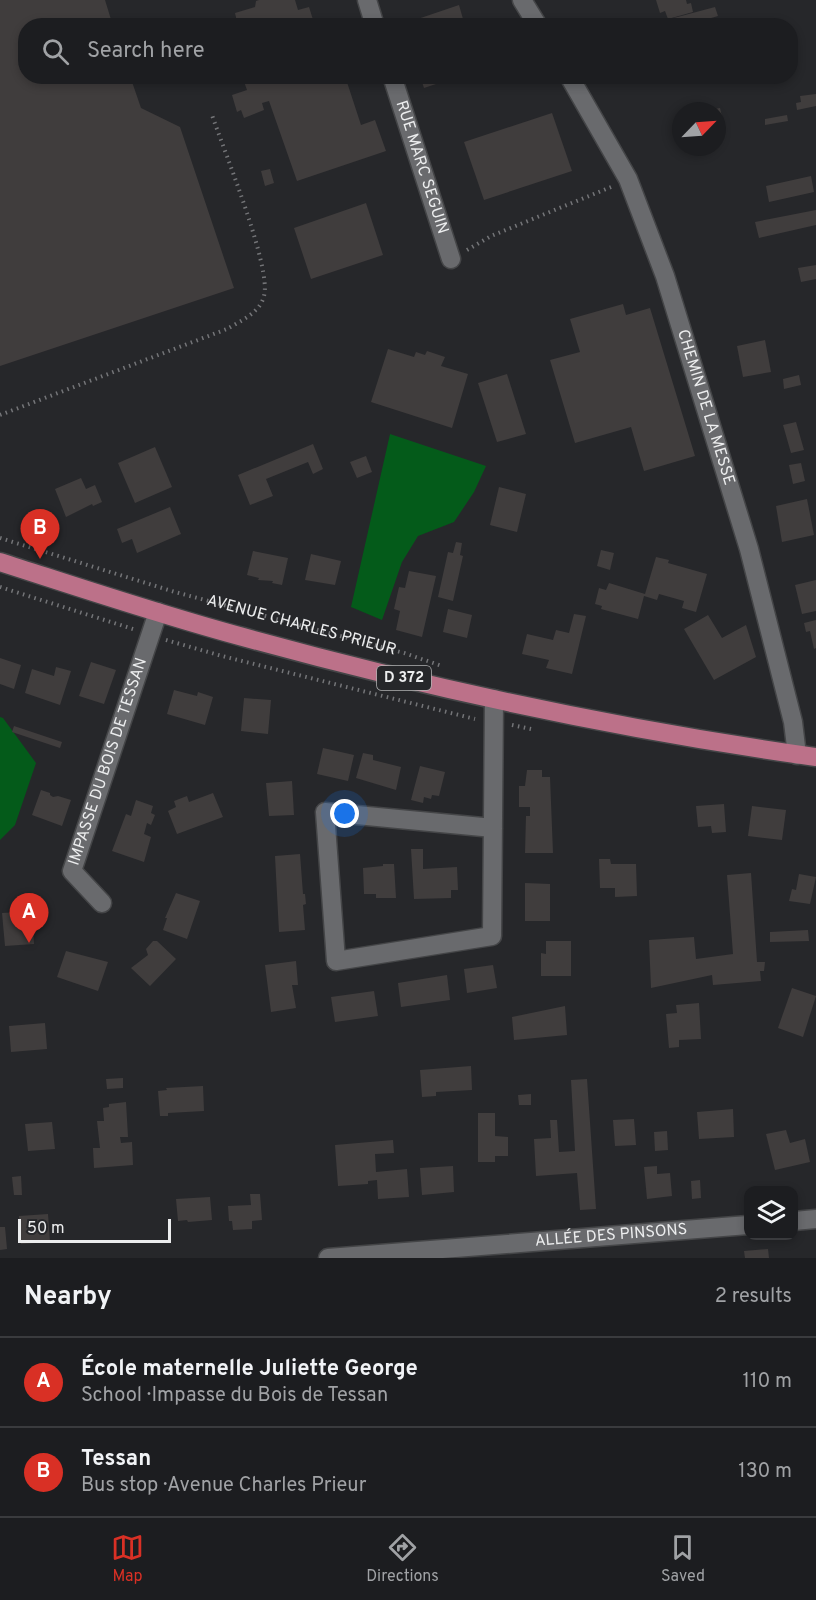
<!DOCTYPE html>
<html lang="en">
<head>
<meta charset="utf-8">
<style>
	:root { --surface:#1c1d20; --page:#252629; --text:#f1f3f6; --muted:#a0a2a5; --line:#3a3b3e; --accent:#d93025 }
	body { margin:0; font-family:Overpass,sans-serif; background:var(--page); color:var(--text) }
	.controls { position:absolute; right:18px; bottom:18px; display:grid; overflow:hidden; border-radius:12px; box-shadow:0 3px 9px #0003 }
	.controls button { width:54px; height:54px; display:grid; place-items:center; padding:0; border:0; border-bottom:2px solid var(--line); background:var(--surface); color:var(--text); font:30px sans-serif }
	.compass { position:absolute; left:672px; top:102px; width:54px; height:54px; border-radius:50%; background:var(--surface); box-shadow:0 3px 9px #0003; rotate:65deg }
	.scale { position:absolute; left:18px; bottom:15px; width:153px; box-sizing:border-box; padding-left:6px; border:3px solid #ecedee; border-top:0; font-size:16px; line-height:21px; white-space:nowrap; color:#ecedee; -webkit-text-stroke:4px #26272a; paint-order:stroke }
	.you { position:absolute; left:345px; top:814px; width:21px; height:21px; margin:-15px; border:4px solid #fff; border-radius:50%; background:#1a73e8; box-shadow:0 0 0 9px #1a73e833 }
	.badge { display:grid; place-items:center; width:39px; height:39px; border-radius:50%; background:var(--accent); color:#fff; font-size:20px; font-weight:700 }
	.pin { position:absolute; translate:-50% -50px; filter:drop-shadow(0 2px 3px #0008) }
	.pin::after { content:''; position:absolute; top:32px; width:21px; height:18px; background:inherit; clip-path:polygon(0 0,100% 0,50% 100%) }
	.list { margin:0; padding:0; list-style:none }
	h2 { display:flex; justify-content:space-between; align-items:center; height:78px; margin:0; padding:0 24px; font-size:26px }
	h2 small { font-size:20px; font-weight:400; color:var(--muted) }
	.list li { display:grid; grid-template-columns:39px 1fr auto; gap:18px; align-items:center; box-sizing:border-box; height:90px; padding:0 24px; border-top:2px solid var(--line) }
	.list b { display:block; font-size:22px; white-space:nowrap }
	.list p { margin:0; font-size:20px; white-space:nowrap; color:var(--muted) }
	.list em { font-size:20px; font-style:normal; color:var(--muted) }
	.icon { flex:none; width:33px; height:33px; fill:none; stroke:currentColor; stroke-width:2; stroke-linecap:round; stroke-linejoin:round }
	.map { position:relative; flex:none; width:816px; height:1258px; overflow:hidden }
	.search { position:absolute; background:var(--surface); box-shadow:0 3px 9px #0003; left:18px; right:18px; top:18px; height:66px; display:flex; align-items:center; gap:15px; box-sizing:border-box; padding:0 21px; border-radius:24px; color:var(--muted); font-size:22px }
	.sheet { height:258px; background:var(--surface) }
	nav { display:flex; justify-content:space-around; align-items:center; box-sizing:border-box; height:84px; border-top:2px solid var(--line); background:var(--surface); font-size:16px; color:var(--muted) }
	nav a { display:grid; justify-items:center; gap:3px }
	nav .on { color:var(--accent) }
	.map>svg:first-child { display:block }
	.green { fill:#045b1a }
	.building { fill:#403d3d }
	.lines { fill:none; stroke-linecap:round; stroke-linejoin:round }
	.minor-casing { stroke:#444547; stroke-width:21 }
	.major-casing { stroke:#444547; stroke-width:21 }
	.path { stroke:#747578; stroke-width:4; stroke-dasharray:1.5 4.5; stroke-linecap:butt }
	.minor { stroke:#696a6d; stroke-width:18 }
	.major { stroke:#bc7189; stroke-width:18 }
	.labels { text-anchor:middle; dominant-baseline:central; stroke-width:4.5; stroke-linejoin:round; paint-order:stroke }
	.shield { fill:#26272a; stroke:#b1b2b3; stroke-width:1.5 }
	.shield-label { font-size:15px; font-weight:bold; fill:#ecedee }
	.street-label { font-size:16px; fill:#ecedee; stroke:#26272a }
</style>
</head>
<body>
<div class="map">
<svg width="816" height="1258" viewBox="0 0 816 1258">
	<rect width="100%" height="100%" fill="#26272a"/>
	<!-- green -->
	<g class="green">
		<polygon points="390,434 486,466 474,492 454,522 418,536 402,562 382,620 351,607"/>
		<polygon points="0,717 3,718 36,763 15,825 0,840"/>
	</g>
	<!-- building -->
	<g class="building">
		<polygon points="0,0 105,0 113,26 26,26 26,76 130,76 141,108 180,127 234,288 0,366"/>
		<polygon points="259,0 295,0 298,10 309,7 315,26 238,26 235,13 255,7 256,1"/>
		<polygon points="656,0 686,0 687,4 691,3 693,12 668,19 665,11 660,13"/>
		<polygon points="459,5 465,26 400,26 400,25"/>
		<polygon points="715,7 718,16 688,25 688,22 672,26 670,19"/>
		<polygon points="242,76 345,76 361,125 375,120 386,151 297,181 269,101 262,103 264,110 244,118 241,110 237,112 232,95 247,90"/>
		<polygon points="420,76 457,76 457,77 424,88"/>
		<polygon points="816,94 816,106 797,110 796,103 801,102 800,96"/>
		<polygon points="720,108 724,125 717,126 717,111 710,110"/>
		<polygon points="552,113 572,171 484,200 464,142"/>
		<polygon points="787,115 788,121 765,125 765,119"/>
		<polygon points="270,169 274,183 265,186 261,171"/>
		<polygon points="811,176 814,192 769,202 766,186"/>
		<polygon points="366,203 383,255 311,279 294,228"/>
		<polygon points="816,210 816,225 759,238 755,222"/>
		<polygon points="816,265 816,279 801,282 798,268"/>
		<polygon points="623,304 626,315 650,308 695,456 644,471 631,427 575,443 550,360 580,352 570,319"/>
		<polygon points="765,340 771,372 743,377 737,346"/>
		<polygon points="388,349 414,357 416,352 425,355 427,351 445,357 441,366 468,374 452,428 371,402"/>
		<polygon points="507,374 526,434 497,442 478,383"/>
		<polygon points="799,375 801,385 784,389 783,379"/>
		<polygon points="796,422 804,450 791,453 783,425"/>
		<polygon points="313,444 323,469 313,474 308,462 266,479 273,496 250,505 238,475"/>
		<polygon points="155,447 172,487 135,503 118,463"/>
		<polygon points="366,456 372,472 357,478 350,462"/>
		<polygon points="801,463 805,481 793,484 789,465"/>
		<polygon points="81,478 86,489 95,485 102,502 93,506 92,504 66,517 55,489"/>
		<polygon points="499,487 526,494 517,532 490,525"/>
		<polygon points="807,499 814,535 782,542 776,506"/>
		<polygon points="170,507 181,534 137,553 132,539 122,543 117,529"/>
		<polygon points="456,542 462,543 460,555 463,556 453,601 438,597 448,552 453,553"/>
		<polygon points="601,550 614,553 610,570 597,566"/>
		<polygon points="253,551 288,558 282,585 272,583 273,581 258,580 259,578 247,575"/>
		<polygon points="311,554 341,561 335,585 305,580"/>
		<polygon points="656,557 669,560 668,563 707,574 696,612 682,608 684,601 659,594 657,600 644,596 638,619 601,609 602,606 595,604 599,588 606,590 609,583 645,594"/>
		<polygon points="409,571 436,576 422,637 396,630 400,611 394,609 399,587 405,588"/>
		<polygon points="816,580 816,611 802,614 795,585"/>
		<polygon points="448,609 472,615 467,638 443,632"/>
		<polygon points="574,614 586,616 572,674 546,668 549,660 522,654 527,634 553,640 556,630 569,633"/>
		<polygon points="708,615 722,638 746,625 756,657 714,680 684,629"/>
		<polygon points="816,620 816,648 814,649 810,631 806,632 804,623"/>
		<polygon points="0,658 21,665 14,689 0,684"/>
		<polygon points="91,662 116,670 104,704 79,696"/>
		<polygon points="56,667 71,671 60,705 25,693 32,669 54,676"/>
		<polygon points="174,690 197,696 198,692 213,697 205,725 167,714"/>
		<polygon points="244,698 271,700 268,734 241,731"/>
		<polygon points="14,726 62,742 60,748 12,732"/>
		<polygon points="323,748 354,755 348,781 317,774"/>
		<polygon points="363,753 373,755 373,760 401,767 396,790 356,778"/>
		<polygon points="420,766 445,772 439,796 432,795 431,799 424,797 423,803 411,800"/>
		<polygon points="527,770 542,770 542,777 550,777 553,853 525,853 526,816 530,816 530,807 519,807 519,786 525,786"/>
		<polygon points="292,781 294,815 269,816 266,783"/>
		<polygon points="41,790 50,793 50,795 53,797 58,796 71,800 62,826 32,815"/>
		<polygon points="213,793 223,817 177,834 168,811 176,807 174,801 187,796 189,802"/>
		<polygon points="136,800 153,806 151,813 155,815 151,825 147,823 144,834 151,837 144,862 112,851 126,814 131,816"/>
		<polygon points="724,804 726,832 712,833 711,826 698,827 696,806"/>
		<polygon points="752,806 786,810 782,840 748,836"/>
		<polygon points="411,849 423,849 423,869 457,867 458,890 451,890 451,898 414,899"/>
		<polygon points="300,854 303,894 305,894 306,904 303,905 305,930 279,932 275,856"/>
		<polygon points="599,859 610,859 611,864 636,864 637,896 615,897 615,888 600,888"/>
		<polygon points="383,864 394,864 396,898 376,898 376,894 364,894 363,868 383,866"/>
		<polygon points="751,873 757,962 765,962 764,971 760,971 761,981 713,985 712,975 651,988 649,940 694,937 696,959 733,954 727,875"/>
		<polygon points="799,874 816,877 810,904 789,901 792,889 796,890"/>
		<polygon points="525,883 550,884 550,921 525,921"/>
		<polygon points="176,893 200,901 187,939 163,930 167,918 165,918"/>
		<polygon points="37,901 37,912 32,912 34,944 5,946 2,913 19,912 19,902"/>
		<polygon points="808,930 809,941 770,942 770,932"/>
		<polygon points="153,941 157,941 176,959 150,986 131,968 148,955 146,949"/>
		<polygon points="546,941 571,941 571,976 541,976 541,953 546,954"/>
		<polygon points="66,951 108,962 98,991 57,977"/>
		<polygon points="296,961 298,985 292,985 296,1008 271,1012 265,965"/>
		<polygon points="493,965 497,988 467,993 464,969"/>
		<polygon points="447,975 450,1000 401,1007 398,983"/>
		<polygon points="792,988 816,996 803,1037 778,1028"/>
		<polygon points="374,991 378,1016 335,1022 331,997"/>
		<polygon points="699,1003 701,1039 679,1040 679,1047 669,1048 666,1014 677,1013 676,1005"/>
		<polygon points="565,1006 567,1035 514,1040 512,1017"/>
		<polygon points="45,1023 47,1049 11,1052 9,1026"/>
		<polygon points="471,1066 472,1090 436,1092 436,1096 422,1097 420,1070"/>
		<polygon points="123,1078 123,1088 107,1089 106,1079"/>
		<polygon points="587,1079 596,1209 580,1210 577,1173 536,1176 534,1139 551,1138 550,1120 557,1120 559,1152 575,1151 571,1080"/>
		<polygon points="203,1086 204,1111 168,1113 168,1116 160,1116 158,1091 167,1090 166,1088"/>
		<polygon points="531,1094 531,1105 519,1105 518,1095"/>
		<polygon points="126,1102 128,1137 120,1137 121,1143 132,1142 133,1165 94,1168 93,1148 100,1148 97,1121 104,1121 103,1108 109,1107 109,1104"/>
		<polygon points="733,1109 734,1137 699,1139 697,1112"/>
		<polygon points="478,1113 495,1113 495,1136 508,1137 508,1156 495,1156 495,1162 478,1162"/>
		<polygon points="634,1119 636,1145 615,1146 613,1120"/>
		<polygon points="52,1122 55,1149 28,1151 25,1124"/>
		<polygon points="786,1130 790,1143 805,1139 810,1162 775,1170 766,1134"/>
		<polygon points="667,1131 668,1150 655,1151 654,1132"/>
		<polygon points="393,1140 394,1153 375,1154 376,1172 407,1169 409,1197 378,1199 377,1180 368,1181 368,1184 338,1186 335,1145"/>
		<polygon points="453,1166 454,1192 422,1195 420,1168"/>
		<polygon points="657,1166 657,1174 670,1173 672,1196 647,1199 644,1167"/>
		<polygon points="21,1176 22,1195 14,1195 12,1177"/>
		<polygon points="700,1180 701,1198 692,1199 691,1181"/>
		<polygon points="250,1194 260,1194 262,1220 252,1221 252,1229 233,1230 232,1221 229,1221 228,1206 251,1205"/>
		<polygon points="210,1197 212,1220 188,1222 187,1220 178,1221 176,1199"/>
		<polygon points="48,1214 50,1242 21,1244 19,1216"/>
		<polygon points="0,1227 5,1227 7,1249 0,1250"/>
		<polygon points="768,1249 769,1258 745,1258 744,1251"/>
	</g>
	<g class="lines">
		<defs>
			<g id="minor">
				<polyline points="367,0 375,26"/>
				<polyline points="522,0 538,26"/>
				<path id="s2" d="M 392,76 L 451,259"/>
				<path id="s3" d="M 569,76 L 628,179 L 665,276 L 749,549 L 793,722 L 797,755"/>
				<polyline points="493,828 325,812 336,961 492,936 494,699"/>
				<path id="s4" d="M 102,903 L 72,871 L 158,612"/>
				<polyline points="794,1221 816,1219"/>
				<path id="s5" d="M 328,1258 L 748,1225"/>
			</g>
			<path id="major" d="M 0,562 C 81,588 161,615 243,637 C 431,689 623,730 816,757"/>
		</defs>
		<!-- minor casing -->
		<use href="#minor" class="minor-casing"/>
		<!-- major casing -->
		<use href="#major" class="major-casing"/>
		<!-- path -->
		<g class="path">
			<polyline points="467,250 491,236 611,187"/>
			<path d="M 0,415 L 227,329 C 240,321 260,313 264,296 C 272,268 223,148 212,115"/>
			<path id="s1" d="M 0,538 L 175,592 L 404,653 L 442,666"/>
			<polyline points="0,587 133,629"/>
			<polyline points="166,640 222,656 475,719"/>
			<polyline points="512,725 531,729"/>
		</g>
		<!-- minor -->
		<use href="#minor" class="minor"/>
		<!-- major -->
		<use href="#major" class="major"/>
	</g>
	<g class="labels">
		<!-- shield labels -->
		<rect class="shield" x="377" y="666" width="54" height="24" rx="4.5"/>
		<g class="shield-label">
			<text x="404" y="678">D 372</text>
		</g>
		<!-- street labels -->
		<g class="street-label">
			<text stroke="none"><textPath href="#s2" startOffset="96">RUE MARC SEGUIN</textPath></text>
			<text stroke="none"><textPath href="#s3" startOffset="360">CHEMIN DE LA MESSE</textPath></text>
			<text stroke="none"><textPath href="#s1" startOffset="314">AVENUE CHARLES PRIEUR</textPath></text>
			<text stroke="none"><textPath href="#s4" startOffset="159">IMPASSE DU BOIS DE TESSAN</textPath></text>
			<text stroke="none"><textPath href="#s5" startOffset="284">ALLÉE DES PINSONS</textPath></text>
		</g>
	</g>
</svg>
<div class="controls">
<button><svg class="icon" aria-label="layers" viewBox="0 0 24 24"><path d="M12 4l9 5-9 5-9-5zM3 14l9 5 9-5"/></svg></button>
</div>
<svg class="compass" viewBox="-18 -18 36 36"><path d="M0-13l5 13h-10z" fill="#e53935"/><path d="M0 13l5-13h-10z" fill="#a0a2a5"/></svg>
<div class="scale">50 m</div>
<div class="you"></div>
<div class="pin badge" style="left:29px;top:943px">A</div>
<div class="pin badge" style="left:40px;top:559px">B</div>
<div class="search"><svg class="icon" aria-label="search" viewBox="0 0 24 24"><circle cx="10" cy="10" r="6"/><path d="M15 15l6 6"/></svg>Search here</div>
</div>
<section class="sheet">
<h2>Nearby<small>2 results</small></h2>
<ul class="list">
<li><span class="badge">A</span><div><b>École maternelle Juliette George</b><p>School · Impasse du Bois de Tessan</p></div><em>110 m</em></li>
<li><span class="badge">B</span><div><b>Tessan</b><p>Bus stop · Avenue Charles Prieur</p></div><em>130 m</em></li>
</ul>
</section>
<nav>
<a class="on"><svg class="icon" aria-label="map" viewBox="0 0 24 24"><path d="M3 6l6-2 6 2 6-2v14l-6 2-6-2-6 2zM9 4v14M15 6v14"/></svg>Map</a>
<a><svg class="icon" aria-label="directions" viewBox="0 0 24 24"><path d="M12 3l9 9-9 9-9-9zM9 14v-3h6M13 9l2 2-2 2"/></svg>Directions</a>
<a><svg class="icon" aria-label="saved" viewBox="0 0 24 24"><path d="M7 4h10v16l-5-4-5 4z"/></svg>Saved</a>
</nav>
</body>
</html>
